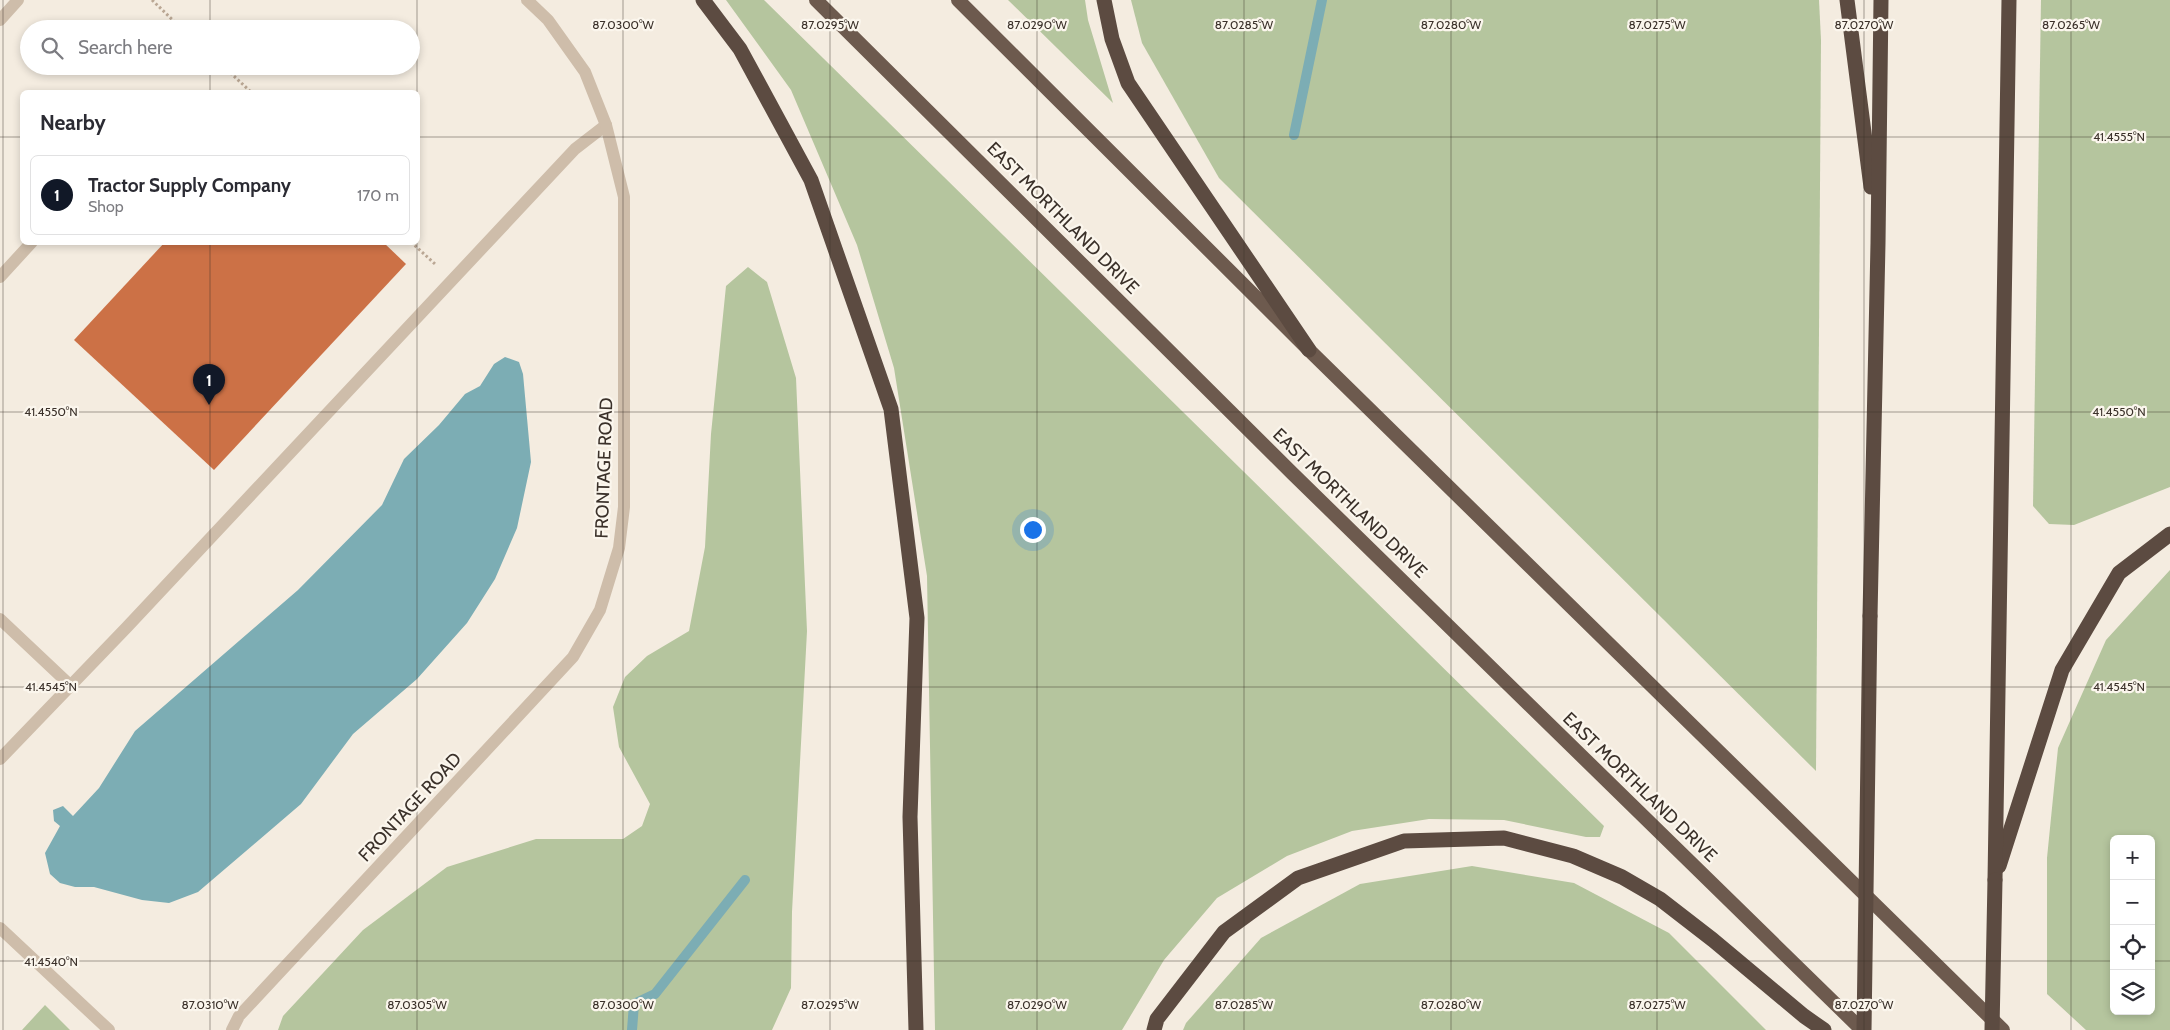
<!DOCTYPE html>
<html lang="en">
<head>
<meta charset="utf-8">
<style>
	:root { --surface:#fff; --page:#f7f7f7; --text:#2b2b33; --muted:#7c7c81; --line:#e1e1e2; --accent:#111827 }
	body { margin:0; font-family:Cabin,sans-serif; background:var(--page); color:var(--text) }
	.controls { position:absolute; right:15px; bottom:15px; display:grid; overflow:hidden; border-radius:8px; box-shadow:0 2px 8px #0003 }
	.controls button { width:45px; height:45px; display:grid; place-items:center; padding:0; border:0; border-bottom:1px solid var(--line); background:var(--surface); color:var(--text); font:25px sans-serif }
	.you { position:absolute; left:1032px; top:529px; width:18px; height:18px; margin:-12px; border:4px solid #fff; border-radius:50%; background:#1a73e8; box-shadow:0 0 0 8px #1a73e833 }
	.badge { display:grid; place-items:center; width:32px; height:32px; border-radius:50%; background:var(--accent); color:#fff; font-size:16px; font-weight:700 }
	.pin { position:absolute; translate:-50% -41px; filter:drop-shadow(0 1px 2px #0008) }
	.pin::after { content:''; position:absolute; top:26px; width:18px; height:15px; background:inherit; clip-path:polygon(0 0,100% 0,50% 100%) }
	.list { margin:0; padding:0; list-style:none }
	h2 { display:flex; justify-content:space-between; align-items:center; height:65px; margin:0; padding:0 20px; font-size:21px }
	h2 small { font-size:16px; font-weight:400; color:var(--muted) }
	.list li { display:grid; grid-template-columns:32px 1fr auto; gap:15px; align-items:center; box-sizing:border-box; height:80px; margin:0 10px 10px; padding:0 10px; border:1px solid var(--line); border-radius:8px }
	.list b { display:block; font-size:19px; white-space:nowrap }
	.list p { margin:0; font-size:16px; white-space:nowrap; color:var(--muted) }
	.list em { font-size:16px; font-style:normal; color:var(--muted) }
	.icon { flex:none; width:28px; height:28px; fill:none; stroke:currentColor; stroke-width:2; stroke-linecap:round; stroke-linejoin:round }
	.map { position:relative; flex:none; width:2170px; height:1030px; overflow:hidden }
	.search { position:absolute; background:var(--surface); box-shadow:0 2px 8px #0003; left:20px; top:20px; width:400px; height:55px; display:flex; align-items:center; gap:12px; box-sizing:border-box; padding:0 18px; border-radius:28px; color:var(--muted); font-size:19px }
	.panel { position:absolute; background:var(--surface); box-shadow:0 2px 8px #0003; left:20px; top:90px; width:400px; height:155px; border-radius:8px }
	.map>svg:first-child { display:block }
	.green { fill:#b5c59e; fill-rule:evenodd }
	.water { fill:#7cadb4 }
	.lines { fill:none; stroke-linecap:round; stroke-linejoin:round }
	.stream { stroke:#7cadb4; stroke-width:10 }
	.building { fill:#cc7146 }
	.path { stroke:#baa794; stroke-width:3; stroke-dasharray:2.5 2.5; stroke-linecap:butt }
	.service { stroke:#cebdaa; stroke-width:12 }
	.minor { stroke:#cebdaa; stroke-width:12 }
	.trunk { stroke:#6d5a4e; stroke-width:14 }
	.motorway { stroke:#5c4b41; stroke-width:15 }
	.motorway-bridge { stroke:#5c4b41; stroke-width:15 }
	.ticks { fill:none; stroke:#3b312a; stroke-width:1; stroke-opacity:0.45 }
	.labels { text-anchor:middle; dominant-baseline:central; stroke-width:4.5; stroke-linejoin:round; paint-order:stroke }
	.street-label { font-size:18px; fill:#3b312a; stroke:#fbf6ed }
	.ticks-label { font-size:12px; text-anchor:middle; fill:#3b312a; stroke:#fbf6ed; stroke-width:4.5; stroke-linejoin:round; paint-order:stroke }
</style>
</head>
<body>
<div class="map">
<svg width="2170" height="1030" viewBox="0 0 2170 1030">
	<rect width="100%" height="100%" fill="#f4ece0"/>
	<!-- green -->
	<g class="green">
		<polygon points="726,0 764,0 1604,826 1600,837 1586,837 1504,820 1429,819 1352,831 1287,856 1217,898 1164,960 1122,1030 935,1030 927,576 894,368 857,245 791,90"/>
		<polygon points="1008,0 1085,0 1088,20 1113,103"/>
		<polygon points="1131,0 1819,0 1821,40 1816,771 1219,178 1142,43"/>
		<polygon points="2041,0 2170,0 2170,487 2074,525 2049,524 2033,506"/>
		<polygon points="748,267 767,282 796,378 807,631 792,912 791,988 772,1030 278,1030 283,1016 363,930 447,867 536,839 623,839 642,826 650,804 619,747 613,707 625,677 647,656 689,631 705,547 711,434 726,286"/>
		<path d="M 2170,570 L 2170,1030 L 2086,1030 L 2047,994 L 2047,858 L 2058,748 L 2106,640 ZM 2114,839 L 2151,839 L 2151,1011 L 2114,1011 Z"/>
		<polygon points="1472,866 1574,883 1669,933 1766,1030 1183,1030 1186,1023 1261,938 1360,884"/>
		<polygon points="45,1005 70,1030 22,1030"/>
	</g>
	<!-- water -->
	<polygon class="water" points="505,357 519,362 523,374 531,462 517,528 495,579 467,623 417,679 353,734 301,804 198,892 169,903 142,900 94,887 75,887 60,883 50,874 45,853 60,826 54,821 53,810 63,806 73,816 99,788 135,731 298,590 382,505 404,459 439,425 465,394 480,386 494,364"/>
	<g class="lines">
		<!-- stream -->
		<g class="stream">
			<polyline points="1294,135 1322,0"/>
			<polyline points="632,1030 634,1004 655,994 745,880"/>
		</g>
	</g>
	<!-- building -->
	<polygon class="building" points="165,242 383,242 406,264 214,470 74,340"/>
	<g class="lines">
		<!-- path -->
		<g class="path">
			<polyline points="152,0 182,29"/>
			<polyline points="223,66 251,92"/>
			<polyline points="411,242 435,264"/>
		</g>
		<!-- service -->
		<g class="service">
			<polyline points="0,20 18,0"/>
			<polyline points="0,277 32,242"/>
			<polyline points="0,619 70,685"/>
			<polyline points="0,759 127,627 575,149 606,125"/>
			<polyline points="0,928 109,1030"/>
		</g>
		<!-- minor -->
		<polyline class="minor" points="232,1030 239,1016 573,657 600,610 619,548 624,507 624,197 606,125 585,72 548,20 527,0"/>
		<!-- trunk -->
		<g class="trunk">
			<polyline points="816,0 1292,473 1862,1030"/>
			<polyline points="958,0 1309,350 2003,1030"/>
		</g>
		<!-- motorway -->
		<g class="motorway">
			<polyline points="703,0 740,49 811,180 891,409 917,618 910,817 916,1030"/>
			<polyline points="1104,0 1112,39 1128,83 1309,350"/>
			<polyline points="1847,0 1871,187"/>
			<polyline points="1870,616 1878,243 1881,0"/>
			<polyline points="1999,866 2062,670 2119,573 2170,534"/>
			<polyline points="1995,880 2009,0"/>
			<polyline points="1154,1030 1157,1019 1224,932 1298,878 1404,841 1504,838 1573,856 1622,877 1660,899 1713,940 1804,1016 1824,1030"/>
		</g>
		<!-- motorway-bridge -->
		<g class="motorway-bridge">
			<polyline points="1864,1030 1870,616"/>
			<polyline points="1992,1030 1995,880"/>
		</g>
	</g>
	<!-- ticks -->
	<path class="ticks" d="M 3,0 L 3,1030M 210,0 L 210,29M 417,0 L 417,92M 623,0 L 623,1030M 830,0 L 830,1030M 1037,0 L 1037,1030M 1244,0 L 1244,1030M 1451,0 L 1451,1030M 1657,0 L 1657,1030M 1864,0 L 1864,1030M 2071,0 L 2071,1030M 210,66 L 210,92M 0,137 L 22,137M 418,137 L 2170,137M 210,242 L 210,1030M 417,242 L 417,1030M 0,412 L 2170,412M 0,687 L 2170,687M 0,961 L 2114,961M 2151,961 L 2170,961"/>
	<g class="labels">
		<!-- street labels -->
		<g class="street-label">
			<text transform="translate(1063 218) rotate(45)">EAST MORTHLAND DRIVE</text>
			<text transform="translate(604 468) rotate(-88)">FRONTAGE ROAD</text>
			<text transform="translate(1350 503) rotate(44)">EAST MORTHLAND DRIVE</text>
			<text transform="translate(1640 787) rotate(44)">EAST MORTHLAND DRIVE</text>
			<text transform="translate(410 807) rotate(-47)">FRONTAGE ROAD</text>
		</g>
	</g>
	<g class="ticks-label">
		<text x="623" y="29">87.0300°W</text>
		<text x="830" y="29">87.0295°W</text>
		<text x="1037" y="29">87.0290°W</text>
		<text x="1244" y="29">87.0285°W</text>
		<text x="1451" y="29">87.0280°W</text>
		<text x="1657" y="29">87.0275°W</text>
		<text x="1864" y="29">87.0270°W</text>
		<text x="2071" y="29">87.0265°W</text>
		<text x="2119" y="141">41.4555°N</text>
		<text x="51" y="416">41.4550°N</text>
		<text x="2119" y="416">41.4550°N</text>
		<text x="51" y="691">41.4545°N</text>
		<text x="2119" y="691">41.4545°N</text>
		<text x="51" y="966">41.4540°N</text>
		<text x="210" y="1009">87.0310°W</text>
		<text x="417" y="1009">87.0305°W</text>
		<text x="623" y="1009">87.0300°W</text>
		<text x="830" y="1009">87.0295°W</text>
		<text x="1037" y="1009">87.0290°W</text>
		<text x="1244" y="1009">87.0285°W</text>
		<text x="1451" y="1009">87.0280°W</text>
		<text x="1657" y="1009">87.0275°W</text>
		<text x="1864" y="1009">87.0270°W</text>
	</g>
</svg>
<div class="controls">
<button>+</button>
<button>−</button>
<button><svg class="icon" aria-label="locate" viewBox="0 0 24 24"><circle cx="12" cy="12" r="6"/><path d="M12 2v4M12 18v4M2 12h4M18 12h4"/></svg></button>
<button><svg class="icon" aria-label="layers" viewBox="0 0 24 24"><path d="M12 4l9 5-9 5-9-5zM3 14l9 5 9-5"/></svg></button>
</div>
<div class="you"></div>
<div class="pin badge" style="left:209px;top:405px">1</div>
<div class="search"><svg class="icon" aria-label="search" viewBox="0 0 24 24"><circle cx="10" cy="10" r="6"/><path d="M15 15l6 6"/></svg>Search here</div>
<section class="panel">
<h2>Nearby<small></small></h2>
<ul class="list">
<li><span class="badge">1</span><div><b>Tractor Supply Company</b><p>Shop</p></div><em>170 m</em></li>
</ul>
</section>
</div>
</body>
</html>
